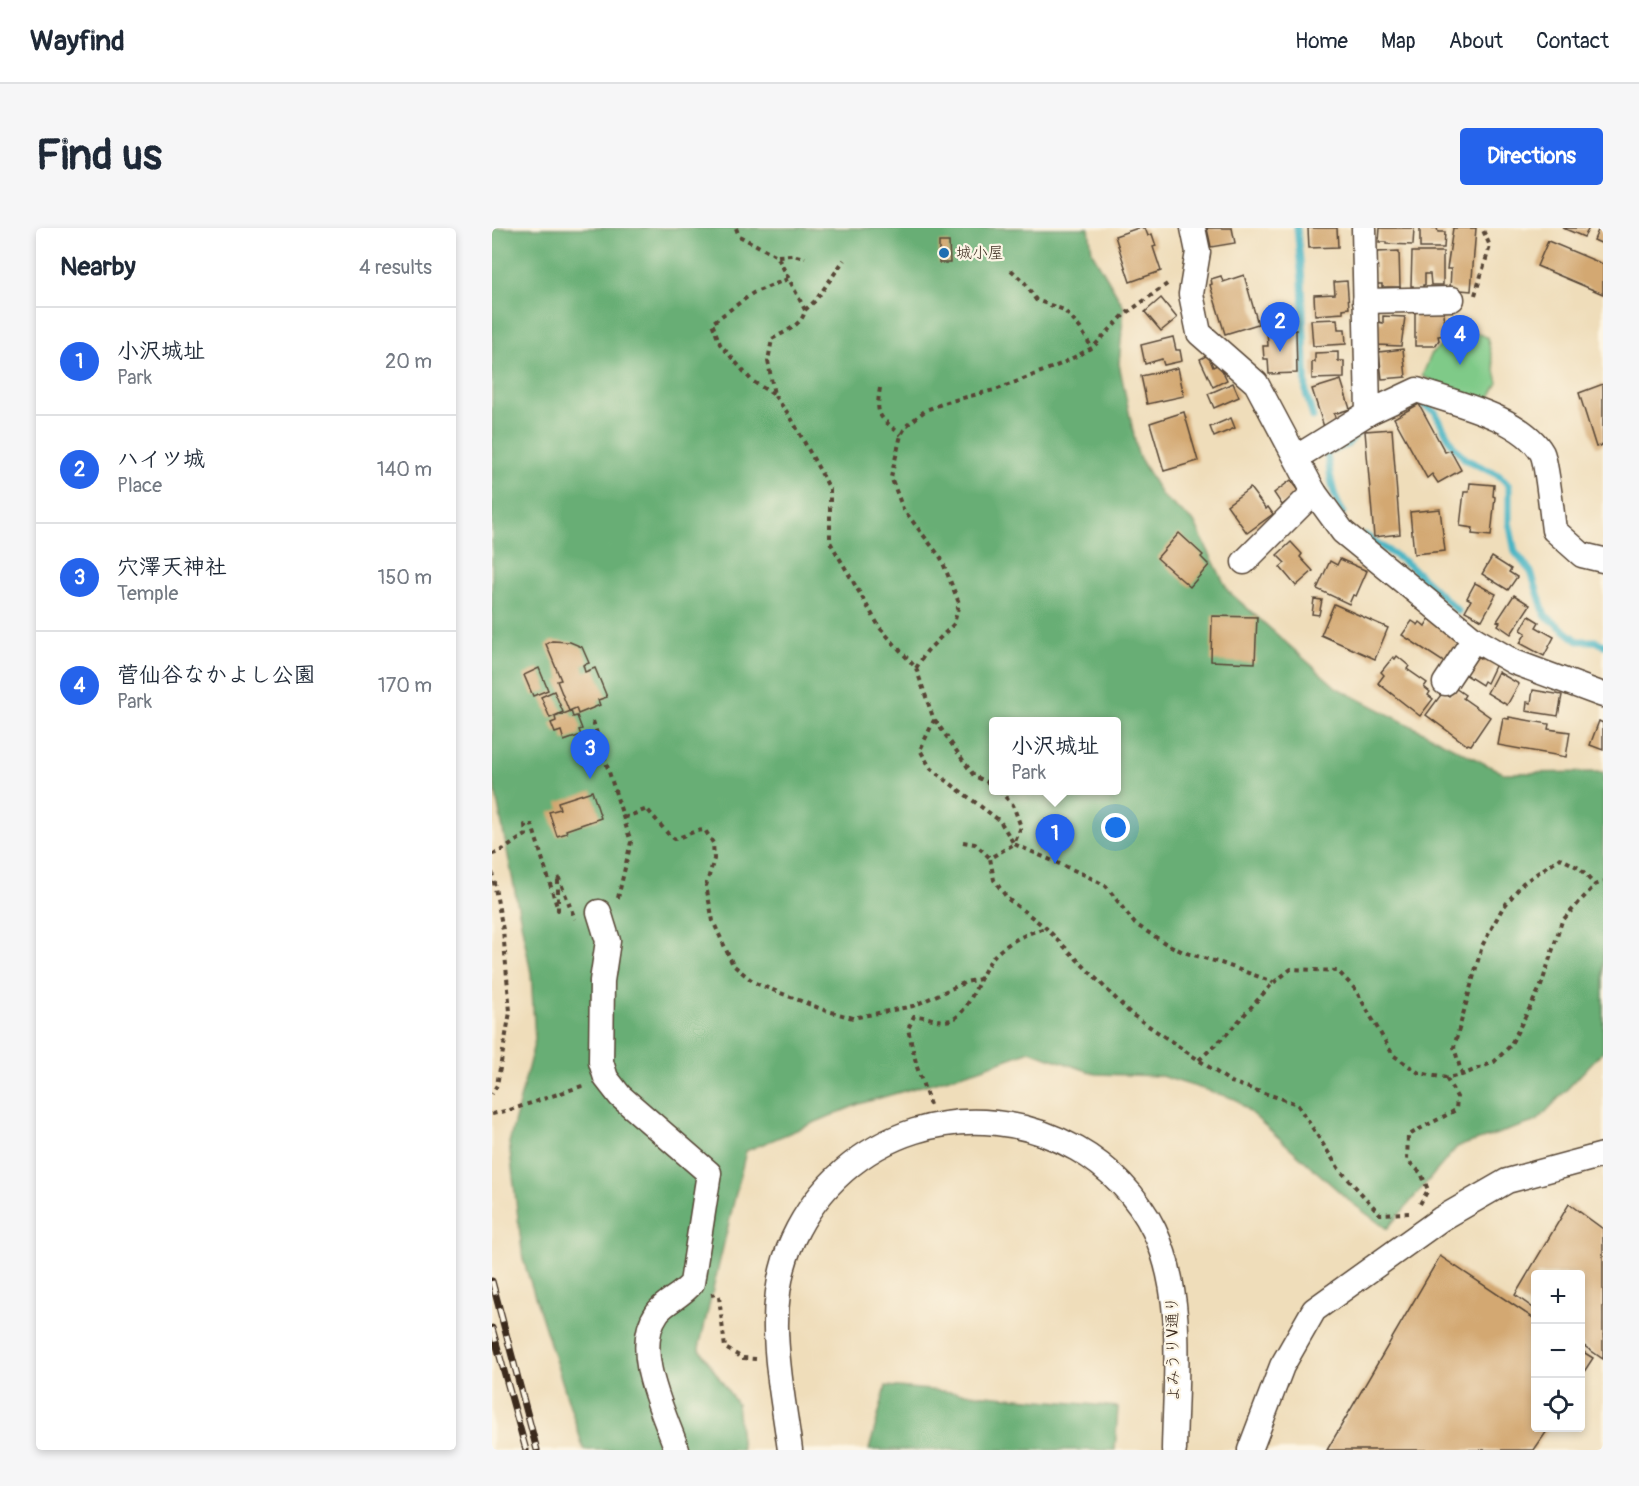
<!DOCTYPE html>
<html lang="en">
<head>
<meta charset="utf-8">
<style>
	:root { --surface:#fff; --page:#f6f6f7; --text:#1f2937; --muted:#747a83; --line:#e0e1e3; --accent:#2563eb }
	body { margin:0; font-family:Pangolin,"Klee One",sans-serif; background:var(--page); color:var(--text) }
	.controls { position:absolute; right:18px; bottom:18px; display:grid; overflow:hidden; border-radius:6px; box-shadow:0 3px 9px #0003 }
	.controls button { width:54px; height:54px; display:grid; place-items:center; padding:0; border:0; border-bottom:2px solid var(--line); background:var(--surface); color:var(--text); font:30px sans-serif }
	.you { position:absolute; left:624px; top:600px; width:21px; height:21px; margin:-15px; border:4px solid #fff; border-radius:50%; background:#1a73e8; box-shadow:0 0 0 9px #1a73e833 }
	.badge { display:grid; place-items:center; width:39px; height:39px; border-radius:50%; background:var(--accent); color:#fff; font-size:20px; font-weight:700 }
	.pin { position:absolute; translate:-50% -50px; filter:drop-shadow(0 2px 3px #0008) }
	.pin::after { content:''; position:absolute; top:32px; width:21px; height:18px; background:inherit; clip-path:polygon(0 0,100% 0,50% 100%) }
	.popup { position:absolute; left:497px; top:489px; width:132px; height:78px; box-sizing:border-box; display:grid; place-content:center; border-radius:6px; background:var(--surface); filter:drop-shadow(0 2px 4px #0005); font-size:20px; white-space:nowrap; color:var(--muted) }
	.popup b { font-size:22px; color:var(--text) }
	.popup::after { content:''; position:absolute; left:50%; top:100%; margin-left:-12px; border:12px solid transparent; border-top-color:var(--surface) }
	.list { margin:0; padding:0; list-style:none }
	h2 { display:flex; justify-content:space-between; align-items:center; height:78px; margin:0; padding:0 24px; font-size:26px }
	h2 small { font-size:20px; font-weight:400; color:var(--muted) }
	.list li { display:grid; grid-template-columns:39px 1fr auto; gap:18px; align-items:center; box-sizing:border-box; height:108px; padding:0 24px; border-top:2px solid var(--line) }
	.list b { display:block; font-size:22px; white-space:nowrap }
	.list p { margin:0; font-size:20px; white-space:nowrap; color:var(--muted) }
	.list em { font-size:20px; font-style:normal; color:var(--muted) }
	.icon { flex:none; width:33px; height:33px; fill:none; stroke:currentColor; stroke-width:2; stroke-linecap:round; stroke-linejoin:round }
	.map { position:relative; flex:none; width:1111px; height:1222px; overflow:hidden; border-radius:6px }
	header { display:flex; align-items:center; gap:36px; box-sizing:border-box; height:84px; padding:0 30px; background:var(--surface); border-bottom:2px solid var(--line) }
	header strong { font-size:28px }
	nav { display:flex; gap:33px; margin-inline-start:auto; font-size:21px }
	.intro { display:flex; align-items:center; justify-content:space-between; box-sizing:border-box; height:144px; padding:0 36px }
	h1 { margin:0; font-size:42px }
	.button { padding:15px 27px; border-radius:6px; background:var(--accent); color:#fff; font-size:21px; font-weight:700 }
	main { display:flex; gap:36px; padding:0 36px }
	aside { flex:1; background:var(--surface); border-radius:6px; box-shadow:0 3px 9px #0003 }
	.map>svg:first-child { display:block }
	.green { fill:#7fca88; stroke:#5d7a53; stroke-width:1.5 }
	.forest { fill:#67ae74; stroke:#516c49; stroke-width:1.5; fill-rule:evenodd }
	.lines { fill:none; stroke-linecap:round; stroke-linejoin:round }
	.stream { stroke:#47b4c3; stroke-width:7 }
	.building { fill:#d3a872 }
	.minor-casing { stroke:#564535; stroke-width:27 }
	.path { stroke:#564535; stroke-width:4; stroke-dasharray:4.5 4.5; stroke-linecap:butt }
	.minor { stroke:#fff; stroke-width:24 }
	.rail-casing { stroke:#3b2a1e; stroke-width:7 }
	.rail { stroke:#fcf5e5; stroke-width:4.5; stroke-dasharray:14; stroke-linecap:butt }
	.poi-dot { fill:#1f6fb2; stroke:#fcf5e5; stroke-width:2 }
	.labels { text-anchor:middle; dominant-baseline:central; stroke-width:4.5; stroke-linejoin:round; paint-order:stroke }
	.poi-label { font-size:16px; fill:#3b2a1e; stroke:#fcf5e5; text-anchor:start }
	.street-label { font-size:16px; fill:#3b2a1e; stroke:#fcf5e5 }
</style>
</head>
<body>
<header>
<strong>Wayfind</strong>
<nav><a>Home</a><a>Map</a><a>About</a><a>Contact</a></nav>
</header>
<div class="intro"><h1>Find us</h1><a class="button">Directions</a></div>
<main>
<aside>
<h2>Nearby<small>4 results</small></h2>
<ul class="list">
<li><span class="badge">1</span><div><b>小沢城址</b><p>Park</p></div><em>20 m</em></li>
<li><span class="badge">2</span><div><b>ハイツ城</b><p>Place</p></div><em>140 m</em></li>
<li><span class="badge">3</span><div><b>穴澤天神社</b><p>Temple</p></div><em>150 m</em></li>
<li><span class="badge">4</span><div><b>菅仙谷なかよし公園</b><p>Park</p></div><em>170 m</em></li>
</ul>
</aside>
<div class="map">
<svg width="1111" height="1222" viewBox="0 0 1111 1222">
	<rect width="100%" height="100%" fill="#fcf5e5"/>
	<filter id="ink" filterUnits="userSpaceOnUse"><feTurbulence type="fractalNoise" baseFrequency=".0167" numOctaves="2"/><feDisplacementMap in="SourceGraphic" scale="12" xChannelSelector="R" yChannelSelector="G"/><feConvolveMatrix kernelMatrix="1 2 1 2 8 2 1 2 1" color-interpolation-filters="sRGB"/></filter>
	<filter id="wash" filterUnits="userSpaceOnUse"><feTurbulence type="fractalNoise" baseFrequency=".008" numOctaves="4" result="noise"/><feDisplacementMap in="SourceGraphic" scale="24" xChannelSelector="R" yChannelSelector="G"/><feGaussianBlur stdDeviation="1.35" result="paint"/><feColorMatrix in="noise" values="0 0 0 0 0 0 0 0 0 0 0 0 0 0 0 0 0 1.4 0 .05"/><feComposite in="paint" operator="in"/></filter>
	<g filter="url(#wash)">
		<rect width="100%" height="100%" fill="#efddba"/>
		<!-- green -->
		<polygon class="green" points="971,100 995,109 1006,155 994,176 930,148 940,125"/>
		<!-- forest -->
		<g class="forest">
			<path d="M 0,0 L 597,0 L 600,24 L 632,79 L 627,136 L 646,227 L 670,268 L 702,294 L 736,363 L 845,460 L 1011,545 L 1111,544 L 1111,823 L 1045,893 L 965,919 L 895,1001 L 860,975 L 743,871 L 669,848 L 604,846 L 538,823 L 485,842 L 367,876 L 254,923 L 207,1120 L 245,1176 L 250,1222 L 92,1222 L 31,1031 L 17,915 L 43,812 L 39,745 L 0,546 ZM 502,494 L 624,494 L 624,562 L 502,562 Z"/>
			<polygon points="394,1158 626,1179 623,1222 377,1222"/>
		</g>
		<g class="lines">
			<!-- stream -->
			<g class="stream">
				<polyline points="805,0 810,53 814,165 821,189"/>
				<polyline points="923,172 943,184 960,216 973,231 1008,248 1017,258 1017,294 1023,324 1039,344 1053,387 1086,413 1104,413 1111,417"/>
				<path d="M 834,222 C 839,244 838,264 851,284"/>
				<polyline points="835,224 855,217 869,201"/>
				<polyline points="873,307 917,337 966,383"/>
			</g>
		</g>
		<g id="blocks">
			<!-- building -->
			<g class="building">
				<polygon points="646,0 653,0 656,8 660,6 664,18 661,19 669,43 638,54 623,8"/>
				<polygon points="715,0 740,0 743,15 719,19"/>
				<polygon points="816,0 845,0 846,19 817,20"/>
				<polygon points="888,0 922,0 921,17 894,16 894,14 887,14"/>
				<polygon points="928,0 945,0 946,4 953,4 952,20 928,20"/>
				<polygon points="961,0 984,0 979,63 958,61 959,41 955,41"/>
				<polygon points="1071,0 1097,0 1092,9"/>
				<polygon points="1107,0 1111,0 1111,16 1102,12"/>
				<polygon points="1056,13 1111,36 1111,66 1045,38"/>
				<polygon points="447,14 457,14 458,35 447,35"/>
				<polygon points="907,23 908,59 890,59 890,56 885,56 885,24"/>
				<polygon points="920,24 951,24 951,57 939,57 938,46 933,46 933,57 931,57 931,61 921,61 921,58 919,58"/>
				<polygon points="752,47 766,96 733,106 718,57 720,56 719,51 729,48 731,54"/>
				<polygon points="855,53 857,80 851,81 851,85 823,87 822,67 843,66 842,54"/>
				<polygon points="669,70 685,90 669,103 653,84"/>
				<polygon points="952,82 953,107 946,108 947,112 943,118 923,118 923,83"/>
				<polygon points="891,88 913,89 909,118 885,117 886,94 891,95"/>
				<polygon points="845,91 846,101 853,101 854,116 821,118 819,92"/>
				<polygon points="775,102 804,102 805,145 777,146 776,131 772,131 771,118 776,118"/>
				<polygon points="681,109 684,122 688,122 690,133 672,137 670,131 653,136 649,117"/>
				<polygon points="911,121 914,149 890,151 887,124"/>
				<polygon points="846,124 846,133 852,133 852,150 820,151 820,134 823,134 823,125"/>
				<polygon points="716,127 721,139 727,136 735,152 721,159 708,131"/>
				<polygon points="686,140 692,168 655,176 649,148"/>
				<polygon points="849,152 858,181 842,186 845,195 832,199 820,161"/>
				<polygon points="741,155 747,169 722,180 716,166"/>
				<polygon points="1111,156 1111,217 1104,219 1087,165"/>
				<polygon points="927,176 953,224 958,222 969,242 946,255 940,246 935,250 902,190"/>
				<polygon points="692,184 706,233 672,243 658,195"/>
				<polygon points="739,190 743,200 722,209 718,199"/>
				<polygon points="900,201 908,306 882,309 873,203"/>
				<polygon points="799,252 808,264 790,277 782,265"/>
				<polygon points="978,255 1002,257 1001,268 1003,269 999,308 980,306 981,300 968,298 972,264 977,264"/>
				<polygon points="758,260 774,281 776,279 781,286 755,305 735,277"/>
				<polygon points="948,281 953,323 922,326 918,284"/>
				<polygon points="687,305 711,327 709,329 717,337 698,359 665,330"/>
				<polygon points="799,314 810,326 808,329 821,343 804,358 788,339 793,335 785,327"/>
				<polygon points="1000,329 1019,341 1017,344 1025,349 1016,362 990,346"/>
				<polygon points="848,331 875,343 864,368 861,367 857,376 825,361 838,333 845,337"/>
				<polygon points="983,355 1004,366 990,392 973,383 979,372 975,370"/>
				<polygon points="1022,367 1038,377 1019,406 1006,397 1008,394 1005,393"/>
				<polygon points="822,371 830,372 827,387 820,386"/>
				<polygon points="842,376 896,400 883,431 829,407"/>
				<polygon points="720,388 765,389 763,435 719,433"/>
				<polygon points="1037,388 1047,394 1044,399 1062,409 1052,428 1028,415 1034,405 1029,402"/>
				<polygon points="937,391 968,412 953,435 910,407 920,393 926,397 928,394 933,398"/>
				<polygon points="60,413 78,414 90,419 97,435 91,437 93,444 103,440 115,469 106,472 108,477 86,486 84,480 77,483 65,453 69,452 54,416"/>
				<polygon points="982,426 989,431 991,428 1004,436 995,455 992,453 990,457 971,445"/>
				<polygon points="905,428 917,438 915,441 935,455 932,459 938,464 936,467 941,471 928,488 886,455 892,447 889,444 901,429 903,431"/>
				<polygon points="47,440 56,462 41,468 32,447"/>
				<polygon points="1006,444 1027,456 1015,477 995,465"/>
				<polygon points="963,460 973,467 971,470 998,489 979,517 976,516 975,517 934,487 951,464 957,468"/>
				<polygon points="1041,462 1070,467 1066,488 1034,483 1035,474 1039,475"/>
				<polygon points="62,463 71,484 58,490 49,469"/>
				<polygon points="79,483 81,489 85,488 90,501 87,502 89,507 72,513 69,503 63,505 59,495 64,493 63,489"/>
				<polygon points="1017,489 1057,496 1056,501 1078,504 1074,529 1006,517 1011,490 1017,491"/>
				<polygon points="1107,493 1111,495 1111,522 1098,517"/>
				<polygon points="100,563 109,590 74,602 75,605 65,608 57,584 68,581 66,574"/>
				<polygon points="1077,976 1111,1001 1111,1131 1088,1115 1088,1046 1044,1046 1044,1082 1023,1067"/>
				<polygon points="948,1028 1044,1092 1044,1200 1057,1200 1042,1222 835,1222"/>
				<polygon points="1088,1122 1101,1130 1088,1150"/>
			</g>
		</g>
	</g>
	<g filter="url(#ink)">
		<use href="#blocks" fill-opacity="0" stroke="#564535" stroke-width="1.5"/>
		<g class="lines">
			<defs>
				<g id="minor">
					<polyline points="701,0 706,24 699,66 707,105 764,155 822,264 851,304 982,411 1022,434 1111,467"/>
					<polyline points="872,0 876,185"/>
					<polyline points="873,73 960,71"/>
					<path d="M 805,229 L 876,185 L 925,162 C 962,175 1029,189 1050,225 C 1055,235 1060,288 1062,302 L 1090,327 L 1111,332"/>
					<polyline points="752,334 822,264"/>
					<polyline points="953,455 982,411"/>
					<path d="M 107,684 L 116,713 L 110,753 L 109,834 L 114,850 L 128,868 L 217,945 L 200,1055 C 190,1068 172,1074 165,1085 C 139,1122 172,1184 185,1222"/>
					<path d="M 298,1222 C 289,1153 270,1077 301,1011 C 352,902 480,862 585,921 C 617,939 646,969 662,1002 C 694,1069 683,1151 682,1222"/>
					<polyline points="758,1222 790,1138 822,1082 949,991 1015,953 1111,927"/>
				</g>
			</defs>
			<!-- minor casing -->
			<use href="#minor" class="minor-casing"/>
			<!-- path -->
			<g class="path">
				<path d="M 244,0 L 247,8 L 285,28 L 313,82 C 311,97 292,104 280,111 L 276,133 L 282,167 L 298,188 L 338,261 L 338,314 L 388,400 L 424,440 L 442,492 L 428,522 L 439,541 L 508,593 L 522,616 L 498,630 L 502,652 L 516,671 L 554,700 L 639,786 L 739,854 L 805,876 L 847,941 L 888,986 L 917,985"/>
				<polyline points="286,28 300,27 313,30"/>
				<polyline points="519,42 533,55 544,72 572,82 588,100 600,120"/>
				<polyline points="983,67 998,18 990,0"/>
				<polyline points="313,82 324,72 352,32"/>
				<polyline points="967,91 971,100"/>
				<path d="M 388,160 C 383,190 388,188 409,207"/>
				<polyline points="281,166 260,153 228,116 220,95 261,65 298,50"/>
				<polyline points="424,440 435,423 462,396 467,375 449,330 411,281 399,249 409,207 414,198 434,182 455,174 506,161 569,136 600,120 632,87 678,54"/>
				<polyline points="443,492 482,548 502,557"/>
				<polyline points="101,493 139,614 126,670"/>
				<polyline points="507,562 521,577 529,599 522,616 593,647 614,658 643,696 673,715 691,724 729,735 781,754"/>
				<polyline points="132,590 155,581 177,607 183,611 204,603 213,602 221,615 222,631 214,658 221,693 241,737 263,755 332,782 361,790 421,778 474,754 488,751"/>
				<polyline points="471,614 483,616 498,630"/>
				<path d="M 0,626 C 11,624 22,613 34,607 L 33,597 L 40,597 L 66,682 L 66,648 L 83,691"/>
				<polyline points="0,644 11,702 18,784 5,857 0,866"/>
				<polyline points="707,832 734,807 780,756 799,741 846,743 863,761 901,827 927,845 954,850 970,847 1002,834 1018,818 1049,758 1070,693 1103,657 1111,654"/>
				<polyline points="970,847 962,819 990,718 1010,681 1031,655 1068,630 1087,640 1103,657"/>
				<path d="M 438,877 L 425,839 L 416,801 L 422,788 C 435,788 447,795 459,792 C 478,786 489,740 504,726 C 518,713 535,705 554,700"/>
				<polyline points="0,886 18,882 93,857"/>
				<path d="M 928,976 L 936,962 L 929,945 L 915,932 L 916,908 C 931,898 948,891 964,882 L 965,869 L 954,850"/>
				<polyline points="219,1067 224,1066 227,1069 233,1120 251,1130 264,1131"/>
			</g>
			<!-- minor -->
			<use href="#minor" class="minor"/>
			<defs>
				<g id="rail">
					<polyline points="0,1053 45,1222"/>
					<polyline points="0,1100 34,1222"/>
				</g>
			</defs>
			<!-- rail casing -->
			<use href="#rail" class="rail-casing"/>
			<!-- rail -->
			<use href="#rail" class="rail"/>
		</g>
	</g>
	<!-- markers -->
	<circle class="poi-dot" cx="452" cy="25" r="6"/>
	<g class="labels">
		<!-- poi labels -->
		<g class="poi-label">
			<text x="464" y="25">城小屋</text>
		</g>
		<!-- street labels -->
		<g class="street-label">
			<text transform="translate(681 1121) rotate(-91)">よみうりV通り</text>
		</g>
	</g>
</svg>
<div class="controls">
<button>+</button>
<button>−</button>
<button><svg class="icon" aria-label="locate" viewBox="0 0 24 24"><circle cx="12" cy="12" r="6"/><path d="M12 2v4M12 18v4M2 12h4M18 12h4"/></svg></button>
</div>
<div class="you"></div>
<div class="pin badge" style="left:563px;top:636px">1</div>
<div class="popup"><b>小沢城址</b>Park</div>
<div class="pin badge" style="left:788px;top:124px">2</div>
<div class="pin badge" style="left:98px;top:551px">3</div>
<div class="pin badge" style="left:968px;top:137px">4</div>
</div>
</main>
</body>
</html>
